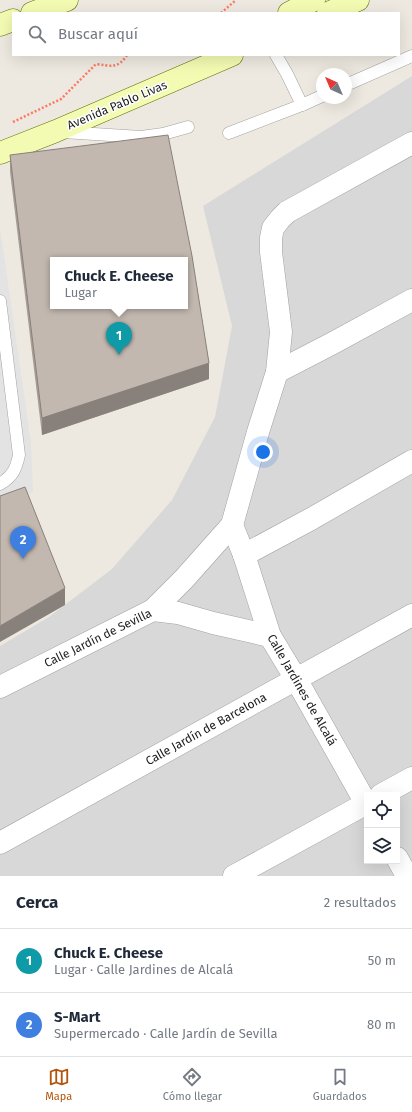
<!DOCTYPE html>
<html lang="es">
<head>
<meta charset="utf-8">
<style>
	:root { --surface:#fff; --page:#f6f6f7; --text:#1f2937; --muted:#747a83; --line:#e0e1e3; --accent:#b45309 }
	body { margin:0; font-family:"Fira Sans",sans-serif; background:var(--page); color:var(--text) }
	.controls { position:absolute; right:12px; bottom:12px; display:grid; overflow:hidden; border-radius:0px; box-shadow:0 4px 16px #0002 }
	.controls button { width:36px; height:36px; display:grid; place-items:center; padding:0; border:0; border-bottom:1px solid var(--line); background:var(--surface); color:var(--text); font:20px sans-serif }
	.compass { position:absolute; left:316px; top:68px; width:36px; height:36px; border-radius:50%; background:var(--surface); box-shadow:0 4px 16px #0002; rotate:316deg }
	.you { position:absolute; left:263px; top:452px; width:14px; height:14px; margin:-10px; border:3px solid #fff; border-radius:50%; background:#1a73e8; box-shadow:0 0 0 6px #1a73e833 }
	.badge { display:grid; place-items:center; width:26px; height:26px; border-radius:50%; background:var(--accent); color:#fff; font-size:13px; font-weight:700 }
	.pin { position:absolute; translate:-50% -33px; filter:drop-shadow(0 1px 2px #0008) }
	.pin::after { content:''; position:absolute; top:21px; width:14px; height:12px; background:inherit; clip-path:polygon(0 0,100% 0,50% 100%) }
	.popup { position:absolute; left:50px; top:257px; width:138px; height:52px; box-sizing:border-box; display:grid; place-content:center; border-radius:0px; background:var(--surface); filter:drop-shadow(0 1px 3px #0005); font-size:13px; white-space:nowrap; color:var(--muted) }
	.popup b { font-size:15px; color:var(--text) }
	.popup::after { content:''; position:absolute; left:50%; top:100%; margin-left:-8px; border:8px solid transparent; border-top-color:var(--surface) }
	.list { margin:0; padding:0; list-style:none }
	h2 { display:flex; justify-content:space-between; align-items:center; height:52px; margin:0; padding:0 16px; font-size:17px }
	h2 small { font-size:13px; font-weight:400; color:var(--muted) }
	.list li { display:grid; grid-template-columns:26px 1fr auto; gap:12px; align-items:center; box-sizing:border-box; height:64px; padding:0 16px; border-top:1px solid var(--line) }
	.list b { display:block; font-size:15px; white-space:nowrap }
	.list p { margin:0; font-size:13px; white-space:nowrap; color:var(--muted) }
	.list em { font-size:13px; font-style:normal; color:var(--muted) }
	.icon { flex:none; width:22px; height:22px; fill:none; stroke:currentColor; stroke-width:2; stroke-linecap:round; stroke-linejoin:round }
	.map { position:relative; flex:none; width:412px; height:876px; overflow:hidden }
	.search { position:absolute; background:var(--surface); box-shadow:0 4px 16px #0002; left:12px; right:12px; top:12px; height:44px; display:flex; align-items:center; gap:10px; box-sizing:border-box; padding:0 14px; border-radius:0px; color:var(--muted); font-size:15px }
	.sheet { height:180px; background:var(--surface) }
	nav { display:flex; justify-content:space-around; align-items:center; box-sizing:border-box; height:56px; border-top:1px solid var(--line); background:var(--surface); font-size:11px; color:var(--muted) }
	nav a { display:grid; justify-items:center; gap:2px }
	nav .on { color:var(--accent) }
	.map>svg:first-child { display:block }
	.residential { fill:#d9d8d8; fill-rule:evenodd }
	.parking { fill:#e3e3e3 }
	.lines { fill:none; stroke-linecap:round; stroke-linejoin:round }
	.service-casing { stroke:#a2a2a2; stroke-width:13 }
	.minor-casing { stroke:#a2a2a2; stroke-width:23 }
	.secondary-casing { stroke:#607103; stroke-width:23 }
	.path { stroke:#fb7a63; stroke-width:2.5; stroke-dasharray:2 2; stroke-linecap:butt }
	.service { stroke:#fff; stroke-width:12 }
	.minor { stroke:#fff; stroke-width:22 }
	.secondary { stroke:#f3fab2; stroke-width:22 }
	.wall { fill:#a79e97 }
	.shaded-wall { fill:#88817b }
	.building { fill:#c2b8b0; stroke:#88817b; fill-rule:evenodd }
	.labels { text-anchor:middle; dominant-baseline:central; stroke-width:3; stroke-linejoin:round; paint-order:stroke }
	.street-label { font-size:12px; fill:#1b1b1b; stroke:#fff }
</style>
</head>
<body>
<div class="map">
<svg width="412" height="876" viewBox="0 0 412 876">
	<rect width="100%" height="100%" fill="#ede9e0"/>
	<!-- residential -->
	<path class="residential" d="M 412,76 L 412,876 L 0,876 L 0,646 L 49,617 L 112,569 L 172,500 L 215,417 L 232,326 L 203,206 ZM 367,795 L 397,795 L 397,861 L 367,861 Z"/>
	<!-- parking -->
	<polygon class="parking" points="0,228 31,442 33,492 0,505"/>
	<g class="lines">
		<defs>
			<g id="service">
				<polyline points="276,55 287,74 302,105"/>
				<polyline points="346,85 412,56"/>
				<polyline points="63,132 141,137 163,134 188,127"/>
				<polyline points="229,133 302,105 322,96"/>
				<path d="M 0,301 L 19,455 C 16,469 13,476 0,484"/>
			</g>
			<g id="minor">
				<polyline points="277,372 333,343 412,300"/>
				<polyline points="232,525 244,555 270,636 296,679 367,805"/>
				<polyline points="244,555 311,519 412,461"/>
				<polyline points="153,610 184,579 232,525 258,432 277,372 281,332 271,252 271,238 273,228 280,219 287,212 412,143"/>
				<polyline points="0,687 153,610 178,613 213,623 270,636"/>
				<polyline points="381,795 412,778"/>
				<polyline points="0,843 412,615"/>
				<polyline points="397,858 407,876"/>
				<polyline points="234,876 367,803"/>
			</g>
			<g id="secondary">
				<polyline points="32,13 67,0"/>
				<polyline points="289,13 314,0"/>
				<polyline points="328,13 358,0"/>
				<polyline points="0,25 13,20"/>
				<polyline points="0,153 56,131 232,55"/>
			</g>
		</defs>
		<!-- service casing -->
		<use href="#service" class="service-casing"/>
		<!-- minor casing -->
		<use href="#minor" class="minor-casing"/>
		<!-- secondary casing -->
		<use href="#secondary" class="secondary-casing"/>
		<!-- path -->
		<g class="path">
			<polyline points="221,13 236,0"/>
			<path d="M 13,122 L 61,99 L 96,64 C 111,66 118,69 127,55"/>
		</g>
		<!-- service -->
		<use href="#service" class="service"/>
		<!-- minor -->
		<use href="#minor" class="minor"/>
		<!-- secondary -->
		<use href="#secondary" class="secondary"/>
	</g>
	<!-- wall -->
	<polygon class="wall" points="10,155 209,379 42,435 10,172"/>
	<!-- shaded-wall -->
	<g class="shaded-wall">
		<polygon points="209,363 209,379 42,435 42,418"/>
		<polygon points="65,588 65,605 0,642 0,626"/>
	</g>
	<!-- building -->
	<g class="building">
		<path d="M 168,135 L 192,256 L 209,363 L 42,418 L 10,155 ZM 53,260 L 185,260 L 185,306 L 53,306 Z"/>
		<polygon points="25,487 65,588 0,626 0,496"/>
	</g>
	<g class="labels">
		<!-- street labels -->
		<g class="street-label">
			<text transform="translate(117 105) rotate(-23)">Avenida Pablo Livas</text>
			<text transform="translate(98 638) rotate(-26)">Calle Jardín de Sevilla</text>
			<text transform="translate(302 690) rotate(60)">Calle Jardines de Alcalá</text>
			<text transform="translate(206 729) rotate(-29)">Calle Jardín de Barcelona</text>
		</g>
	</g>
</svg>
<div class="controls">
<button><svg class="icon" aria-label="locate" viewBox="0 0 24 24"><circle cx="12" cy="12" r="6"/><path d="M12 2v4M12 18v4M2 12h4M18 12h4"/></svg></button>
<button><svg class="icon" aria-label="layers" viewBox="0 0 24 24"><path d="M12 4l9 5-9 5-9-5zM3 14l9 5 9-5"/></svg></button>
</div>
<svg class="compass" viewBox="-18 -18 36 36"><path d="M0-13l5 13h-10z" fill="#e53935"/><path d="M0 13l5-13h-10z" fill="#747a83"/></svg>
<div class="you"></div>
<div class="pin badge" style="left:119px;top:355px;background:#0f9aa8">1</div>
<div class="popup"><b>Chuck E. Cheese</b>Lugar</div>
<div class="pin badge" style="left:23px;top:559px;background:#3f7fe0">2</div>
<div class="search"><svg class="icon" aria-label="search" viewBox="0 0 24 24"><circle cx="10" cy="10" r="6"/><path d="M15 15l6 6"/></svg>Buscar aquí</div>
</div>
<section class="sheet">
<h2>Cerca<small>2 resultados</small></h2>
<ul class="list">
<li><span class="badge" style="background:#0f9aa8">1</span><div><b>Chuck E. Cheese</b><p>Lugar · Calle Jardines de Alcalá</p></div><em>50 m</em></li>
<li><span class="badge" style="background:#3f7fe0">2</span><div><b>S-Mart</b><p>Supermercado · Calle Jardín de Sevilla</p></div><em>80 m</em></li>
</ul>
</section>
<nav>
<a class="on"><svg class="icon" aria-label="map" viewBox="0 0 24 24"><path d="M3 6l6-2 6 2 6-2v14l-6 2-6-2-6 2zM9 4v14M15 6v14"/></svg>Mapa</a>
<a><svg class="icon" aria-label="directions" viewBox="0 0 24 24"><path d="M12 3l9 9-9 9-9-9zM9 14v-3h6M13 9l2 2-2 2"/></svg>Cómo llegar</a>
<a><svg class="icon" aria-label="saved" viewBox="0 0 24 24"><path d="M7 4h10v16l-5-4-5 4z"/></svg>Guardados</a>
</nav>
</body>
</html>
